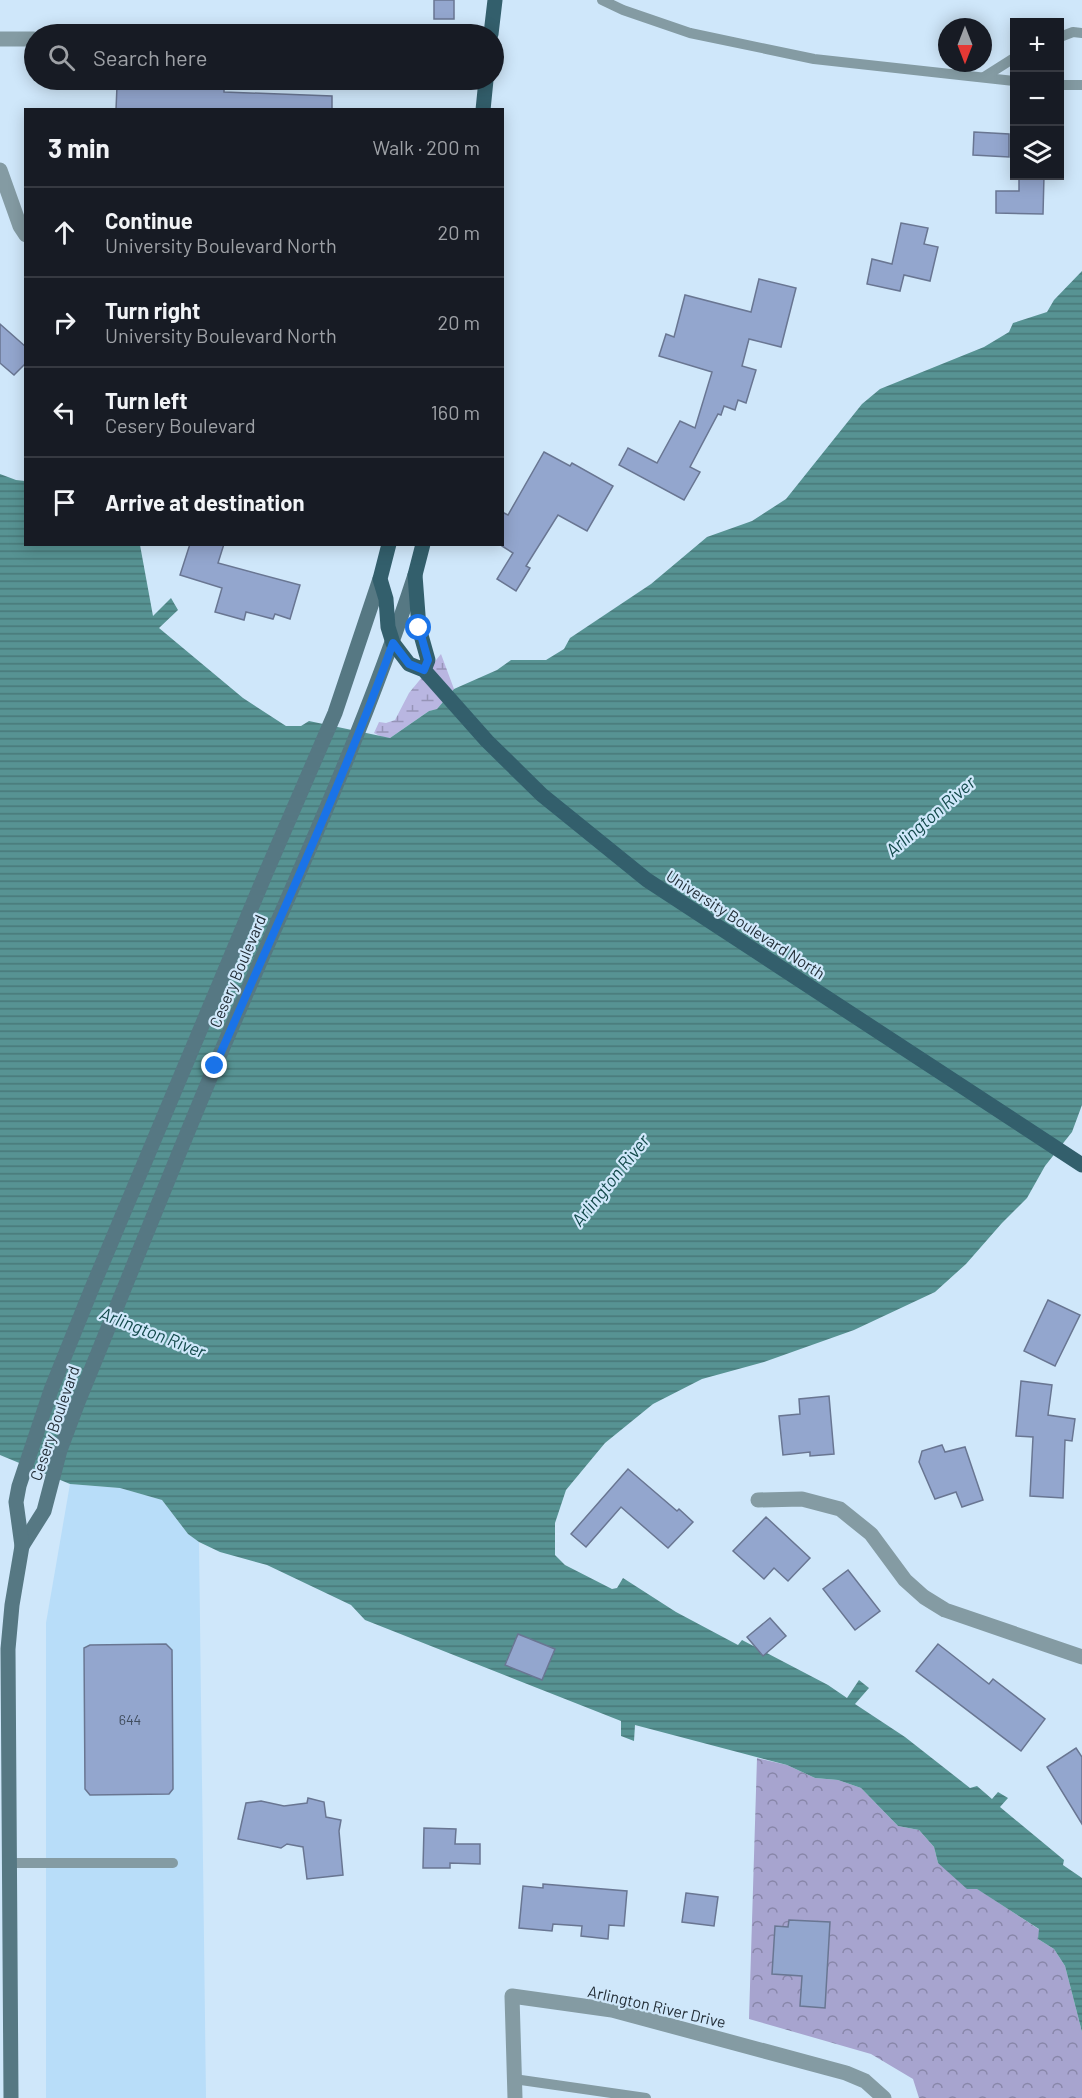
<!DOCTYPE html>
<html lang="en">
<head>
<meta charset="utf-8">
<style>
	:root { --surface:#171b24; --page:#242831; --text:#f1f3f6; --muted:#9ea1a6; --line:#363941 }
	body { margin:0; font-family:Barlow,sans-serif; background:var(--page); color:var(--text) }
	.controls { position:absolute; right:18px; top:18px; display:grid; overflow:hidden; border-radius:0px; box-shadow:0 3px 15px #0003 }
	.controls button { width:54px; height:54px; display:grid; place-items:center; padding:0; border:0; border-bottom:2px solid var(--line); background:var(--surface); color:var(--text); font:30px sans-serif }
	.compass { position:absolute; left:938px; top:18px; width:54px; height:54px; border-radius:50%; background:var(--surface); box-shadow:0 3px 15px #0003; rotate:180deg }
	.stop { position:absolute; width:18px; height:18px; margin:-14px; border:4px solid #1a73e8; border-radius:50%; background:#fff }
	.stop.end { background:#1a73e8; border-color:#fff; box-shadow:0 2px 6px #0008 }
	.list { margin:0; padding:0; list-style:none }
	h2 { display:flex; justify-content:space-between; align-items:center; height:78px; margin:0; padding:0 24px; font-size:26px }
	h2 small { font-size:20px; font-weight:400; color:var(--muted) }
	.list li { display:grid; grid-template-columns:39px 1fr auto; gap:18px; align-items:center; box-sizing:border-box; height:90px; padding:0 24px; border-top:2px solid var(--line) }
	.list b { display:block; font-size:22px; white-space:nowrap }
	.list p { margin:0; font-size:20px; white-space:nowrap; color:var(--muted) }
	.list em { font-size:20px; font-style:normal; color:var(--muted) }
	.icon { flex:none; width:33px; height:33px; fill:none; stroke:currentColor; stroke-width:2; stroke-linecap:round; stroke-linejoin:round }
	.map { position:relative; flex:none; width:1082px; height:2098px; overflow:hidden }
	.search { position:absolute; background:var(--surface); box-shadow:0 3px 15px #0003; left:24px; top:24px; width:480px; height:66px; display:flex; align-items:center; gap:15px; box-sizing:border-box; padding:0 21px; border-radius:33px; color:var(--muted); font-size:22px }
	.panel { position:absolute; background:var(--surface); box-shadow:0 3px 15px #0003; left:24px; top:108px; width:480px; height:438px; border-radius:0px }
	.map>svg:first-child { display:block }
	.built { fill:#b8ddf9 }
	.forest { fill:url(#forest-crowns) }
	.wetland { fill:url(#wetland-marsh) }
	.water { fill:url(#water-rules) }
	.building { fill:#93a6ce; stroke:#697692; stroke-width:1.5 }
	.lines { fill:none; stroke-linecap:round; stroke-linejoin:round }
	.service { stroke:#849ba3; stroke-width:10 }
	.minor { stroke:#849ba3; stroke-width:15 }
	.secondary { stroke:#567883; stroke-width:15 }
	.primary { stroke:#335f6c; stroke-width:15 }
	.route { stroke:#1a73e8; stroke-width:8 }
	.labels { text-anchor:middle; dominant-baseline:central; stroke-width:4.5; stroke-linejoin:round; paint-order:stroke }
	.number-label { font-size:14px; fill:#404d5e }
	.street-label { font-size:16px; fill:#242f38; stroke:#cfe7fa }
	.water-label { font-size:18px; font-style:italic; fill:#134a4b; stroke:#cfe7fa }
</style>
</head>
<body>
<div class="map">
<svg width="1082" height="2098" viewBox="0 0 1082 2098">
	<defs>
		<pattern id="forest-crowns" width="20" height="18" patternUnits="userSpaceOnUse" patternTransform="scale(1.5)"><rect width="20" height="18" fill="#a7a4cf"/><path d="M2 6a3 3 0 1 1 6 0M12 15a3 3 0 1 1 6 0" fill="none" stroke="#8886a9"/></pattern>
		<pattern id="wetland-marsh" width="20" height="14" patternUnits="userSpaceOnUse" patternTransform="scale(1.5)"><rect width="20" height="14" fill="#b9b6e1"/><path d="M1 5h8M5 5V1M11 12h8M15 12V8" fill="none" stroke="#9694b7"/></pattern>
		<pattern id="water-rules" width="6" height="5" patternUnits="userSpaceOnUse" patternTransform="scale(1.5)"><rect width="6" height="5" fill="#579393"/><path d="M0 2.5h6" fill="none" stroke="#487879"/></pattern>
	</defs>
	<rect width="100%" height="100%" fill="#cfe7fa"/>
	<!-- built -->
	<polygon class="built" points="70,1484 120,1488 162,1500 188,1534 199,1542 206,2098 46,2098 46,1623"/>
	<!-- forest -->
	<polygon class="forest" points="757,1758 787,1765 815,1778 838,1780 861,1788 898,1826 919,1830 934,1847 938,1863 1040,1930 1038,1939 1054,1949 1065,1966 1082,2032 1082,2098 919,2098 913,2079 871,2054 749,2019"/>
	<!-- wetland -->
	<polygon class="wetland" points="441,654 454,689 437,709 429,711 390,738 382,737 374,733 379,722 386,723 395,720 409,693"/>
	<!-- water -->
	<polygon class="water" points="1082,271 1082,1105 1072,1132 1045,1166 1027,1198 1002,1223 966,1264 935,1292 854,1330 764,1362 702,1379 653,1404 605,1443 566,1490 555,1523 555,1555 565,1565 612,1589 617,1588 623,1578 676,1612 738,1645 742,1640 828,1685 847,1698 859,1680 869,1688 855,1704 905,1737 970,1788 977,1786 992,1799 998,1792 1008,1798 1000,1807 1064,1860 1063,1865 1082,1878 1082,2032 1065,1966 1054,1949 1038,1939 1039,1929 977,1889 967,1889 938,1863 934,1847 919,1830 898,1826 861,1788 838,1780 815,1778 787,1765 635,1725 634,1741 621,1736 621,1721 365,1620 351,1605 267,1565 220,1552 199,1542 188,1534 162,1500 120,1488 70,1484 0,1455 0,474 16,480 25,481 26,544 140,545 153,616 171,598 178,610 159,628 243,698 286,726 301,726 309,721 390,738 429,711 437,709 454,689 497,670 511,660 546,660 564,649 570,638 651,584 707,537 752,521 786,499 862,404 880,389 984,347 1009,332 1013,323 1047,312 1054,300"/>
	<!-- building -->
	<g class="building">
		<rect x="434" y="0" width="20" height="19"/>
		<polygon points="117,86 224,89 224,92 332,96 332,110 116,110"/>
		<polygon points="974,132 1009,134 1009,157 973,155"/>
		<polygon points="1019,176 1044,176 1043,214 996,213 996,191 1019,191"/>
		<polygon points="901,223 928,228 924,244 938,247 930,281 904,275 900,291 867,284 872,259 892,264"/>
		<polygon points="759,279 796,288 781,347 749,339 742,366 756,370 746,403 738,400 735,410 724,406 721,415 718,414 690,467 700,472 684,500 619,465 628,448 657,463 680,421 695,428 712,372 659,356 666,334 674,337 685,295 751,312"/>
		<polygon points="0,324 26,347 26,363 14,375 0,363"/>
		<polygon points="544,452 570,466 572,463 613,486 587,531 558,515 526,566 530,568 516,591 497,579 513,553 502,546 502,512 508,515"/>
		<polygon points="190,544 224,544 218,563 300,585 290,619 275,614 273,619 246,612 244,620 215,612 222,588 180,575"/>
		<polygon points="1048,1300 1080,1315 1055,1366 1024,1351"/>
		<polygon points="1021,1381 1052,1385 1048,1415 1075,1419 1072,1441 1065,1440 1063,1498 1030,1496 1033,1437 1016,1436"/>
		<polygon points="829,1396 834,1454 810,1456 810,1452 783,1455 779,1416 800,1414 799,1399"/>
		<polygon points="942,1445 945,1452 965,1447 983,1500 962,1507 956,1492 935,1499 919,1462 922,1451"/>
		<polygon points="628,1469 677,1511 679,1509 693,1522 668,1548 621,1507 586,1547 571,1534"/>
		<polygon points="766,1517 810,1558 788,1581 774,1568 764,1579 733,1551"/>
		<polygon points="848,1570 880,1611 855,1630 823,1589"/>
		<polygon points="770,1618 786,1636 763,1656 747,1637"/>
		<polygon points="518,1634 555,1649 542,1680 505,1665"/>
		<polygon points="166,1644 172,1650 173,1789 169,1794 90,1795 85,1789 84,1648 90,1645"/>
		<polygon points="938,1644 989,1684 993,1679 1045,1719 1021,1751 916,1671"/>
		<polygon points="1076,1748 1082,1757 1082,1824 1047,1767"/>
		<polygon points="308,1798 324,1802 326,1817 341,1820 339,1831 343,1875 307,1879 303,1847 287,1844 281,1848 238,1839 246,1803 261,1801 284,1806 307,1803"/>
		<polygon points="424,1828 456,1829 455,1844 480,1844 480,1864 450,1863 450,1868 423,1868"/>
		<polygon points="543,1884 627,1891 624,1926 609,1925 608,1939 581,1936 582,1926 553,1924 552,1931 519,1928 523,1886 543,1888"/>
		<polygon points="686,1893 718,1897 714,1926 682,1922"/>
		<polygon points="789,1920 830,1922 825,2008 800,2006 802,1976 772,1974 775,1926 788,1927"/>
	</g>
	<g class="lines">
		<!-- service -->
		<g class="service">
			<polyline points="602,0 623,10 690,33 814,59 1014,81"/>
			<polyline points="1060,37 1073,32 1082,33"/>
			<polyline points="984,77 1014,58"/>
			<polyline points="1060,85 1082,85"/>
			<polyline points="9,1863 173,1863"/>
			<polyline points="514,2079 646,2098"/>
		</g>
		<!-- minor -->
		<g class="minor">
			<polyline points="0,39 34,39"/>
			<polyline points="0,170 20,226 26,235"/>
			<polyline points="758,1500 802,1499 840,1509 871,1534 905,1580 924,1597 945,1610 1082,1657"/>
			<polyline points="515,2098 512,1996 612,2010 846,2073 865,2081 884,2098"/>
		</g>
		<!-- secondary -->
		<g class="secondary">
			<path d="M 22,1546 L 44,1511 L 60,1450 L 78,1402 C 124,1290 168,1178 215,1066 C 284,904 360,744 415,575"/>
			<polyline points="11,2098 8,1649 12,1605 22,1546 16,1502 19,1486 51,1390 92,1288 265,875 335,713 380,579"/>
		</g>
		<!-- primary -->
		<g class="primary">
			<polyline points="491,34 495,0"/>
			<polyline points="483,110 486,80"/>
			<polyline points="389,544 380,579 386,599 388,627 393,643 409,664 424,670 487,741 542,795 647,880 1082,1165"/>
			<polyline points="423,544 415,575 419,628 428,660 424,670"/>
		</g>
	</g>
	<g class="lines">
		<!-- route -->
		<path class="route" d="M 215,1066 C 276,926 341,787 393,643 L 409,664 L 424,670 L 428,660 L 419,628"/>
	</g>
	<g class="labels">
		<!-- number labels -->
		<g class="number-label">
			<text x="130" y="1719">644</text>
		</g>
		<!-- street labels -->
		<g class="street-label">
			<text transform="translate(746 924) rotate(33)">University Boulevard North</text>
			<text transform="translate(237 971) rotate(-67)">Cesery Boulevard</text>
			<text transform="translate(54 1423) rotate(-71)">Cesery Boulevard</text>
			<text transform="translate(657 2006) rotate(13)">Arlington River Drive</text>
		</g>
		<!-- water labels -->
		<g class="water-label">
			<text transform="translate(930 816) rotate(-41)">Arlington River</text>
			<text transform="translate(610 1180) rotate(-51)">Arlington River</text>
			<text transform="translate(153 1332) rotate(21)">Arlington River</text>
		</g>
	</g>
</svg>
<div class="controls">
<button>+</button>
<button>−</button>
<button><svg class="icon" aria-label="layers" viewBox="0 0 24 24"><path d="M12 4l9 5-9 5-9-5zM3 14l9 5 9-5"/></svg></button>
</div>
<svg class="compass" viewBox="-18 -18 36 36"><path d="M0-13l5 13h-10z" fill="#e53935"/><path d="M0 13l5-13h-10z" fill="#9ea1a6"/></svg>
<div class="stop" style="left:419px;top:628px"></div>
<div class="stop end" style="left:215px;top:1066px"></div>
<div class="search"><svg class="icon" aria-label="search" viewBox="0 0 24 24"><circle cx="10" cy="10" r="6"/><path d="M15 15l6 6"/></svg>Search here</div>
<section class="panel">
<h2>3 min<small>Walk · 200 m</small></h2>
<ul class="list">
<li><svg class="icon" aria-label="ahead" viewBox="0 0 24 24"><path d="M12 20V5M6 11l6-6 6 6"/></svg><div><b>Continue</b><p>University Boulevard North</p></div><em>20 m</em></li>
<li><svg class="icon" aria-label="right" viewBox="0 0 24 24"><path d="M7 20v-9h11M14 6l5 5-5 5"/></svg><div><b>Turn right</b><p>University Boulevard North</p></div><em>20 m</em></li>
<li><svg class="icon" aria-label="left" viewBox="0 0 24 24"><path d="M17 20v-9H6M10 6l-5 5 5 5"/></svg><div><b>Turn left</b><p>Cesery Boulevard</p></div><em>160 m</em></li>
<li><svg class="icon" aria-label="arrive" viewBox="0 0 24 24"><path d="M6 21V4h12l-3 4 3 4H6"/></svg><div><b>Arrive at destination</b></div></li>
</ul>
</section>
</div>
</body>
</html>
